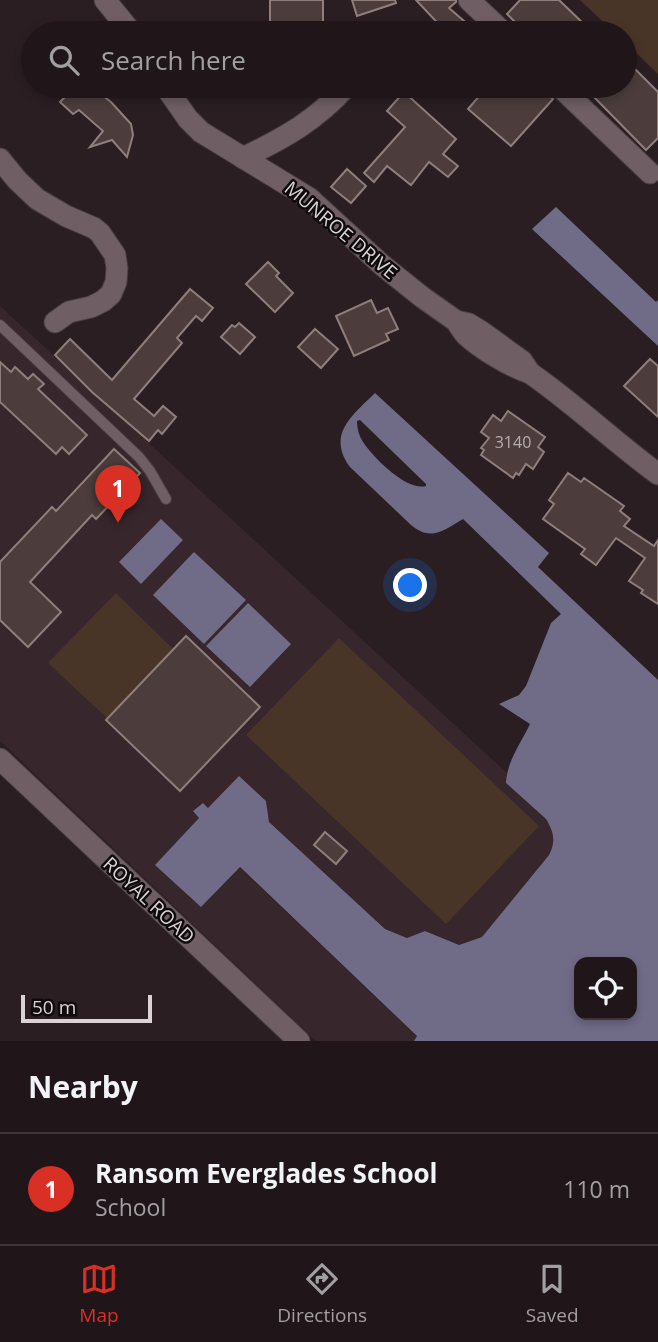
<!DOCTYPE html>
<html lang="en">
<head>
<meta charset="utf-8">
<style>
	:root { --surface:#20161a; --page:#2d2327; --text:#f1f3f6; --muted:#a29fa2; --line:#3d3539; --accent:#d93025 }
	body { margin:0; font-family:"Open Sans",sans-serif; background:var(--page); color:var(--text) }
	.controls { position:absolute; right:21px; bottom:21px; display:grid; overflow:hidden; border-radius:14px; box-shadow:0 4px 10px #0003 }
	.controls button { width:63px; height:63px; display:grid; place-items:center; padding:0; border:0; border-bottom:2px solid var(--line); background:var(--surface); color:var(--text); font:35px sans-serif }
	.scale { position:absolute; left:21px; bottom:18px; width:131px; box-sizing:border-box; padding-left:7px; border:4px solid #dad2d5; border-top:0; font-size:19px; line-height:24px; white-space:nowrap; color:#dad2d5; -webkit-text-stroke:5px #0f0a0c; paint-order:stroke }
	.you { position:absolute; left:411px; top:586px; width:24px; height:24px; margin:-18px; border:5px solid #fff; border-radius:50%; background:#1a73e8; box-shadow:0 0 0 10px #1a73e833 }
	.badge { display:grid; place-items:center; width:46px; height:46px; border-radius:50%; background:var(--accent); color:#fff; font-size:23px; font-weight:700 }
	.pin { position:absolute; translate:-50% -58px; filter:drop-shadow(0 2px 4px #0008) }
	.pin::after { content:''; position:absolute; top:37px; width:24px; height:21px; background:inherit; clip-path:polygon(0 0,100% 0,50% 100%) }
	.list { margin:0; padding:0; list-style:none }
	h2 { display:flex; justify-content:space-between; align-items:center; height:91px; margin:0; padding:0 28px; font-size:30px }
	h2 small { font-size:23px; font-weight:400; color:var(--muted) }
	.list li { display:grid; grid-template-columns:46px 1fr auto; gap:21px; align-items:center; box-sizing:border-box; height:112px; padding:0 28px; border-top:2px solid var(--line) }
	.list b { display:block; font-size:26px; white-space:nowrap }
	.list p { margin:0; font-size:23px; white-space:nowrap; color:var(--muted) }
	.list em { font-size:23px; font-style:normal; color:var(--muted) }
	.icon { flex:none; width:38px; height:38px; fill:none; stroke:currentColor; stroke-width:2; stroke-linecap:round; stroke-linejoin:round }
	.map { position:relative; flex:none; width:658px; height:1041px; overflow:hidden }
	.search { position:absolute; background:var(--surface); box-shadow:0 4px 10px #0003; left:21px; right:21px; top:21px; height:77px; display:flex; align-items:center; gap:18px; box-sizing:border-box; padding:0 24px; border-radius:38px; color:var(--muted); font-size:26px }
	.sheet { height:203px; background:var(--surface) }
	nav { display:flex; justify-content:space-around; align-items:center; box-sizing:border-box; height:98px; border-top:2px solid var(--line); background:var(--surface); font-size:19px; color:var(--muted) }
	nav a { display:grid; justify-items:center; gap:4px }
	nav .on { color:var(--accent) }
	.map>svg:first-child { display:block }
	.built { fill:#37262c }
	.green { fill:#493528 }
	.water { fill:#706b87; fill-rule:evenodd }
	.building { fill:#4c3d3c; stroke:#8f7e7c; stroke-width:2 }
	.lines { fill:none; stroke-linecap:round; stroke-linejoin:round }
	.lane-casing { stroke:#463d40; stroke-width:12 }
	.street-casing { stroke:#463d40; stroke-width:23 }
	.lane { stroke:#6f5f65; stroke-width:10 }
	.street { stroke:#6f5f65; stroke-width:21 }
	.labels { text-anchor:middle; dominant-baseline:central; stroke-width:5; stroke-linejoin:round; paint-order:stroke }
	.number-label { font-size:16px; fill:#b6adaf }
	.street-label { font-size:19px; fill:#dad2d5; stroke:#0f0a0c }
</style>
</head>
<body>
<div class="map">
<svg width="658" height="1041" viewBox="0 0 658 1041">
	<rect width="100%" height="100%" fill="#2a1e23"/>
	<!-- built -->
	<polygon class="built" points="0,306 507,773 506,783 546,819 551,827 554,837 553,847 549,855 482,937 459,945 425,931 407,938 385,929 269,822 266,801 194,812 199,818 156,864 239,867 418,1037 414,1041 316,1041 0,741"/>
	<!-- green -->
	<g class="green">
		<polygon points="580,0 658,0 658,74 625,42 625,33 615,33"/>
		<polygon points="116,593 173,649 107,718 48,663"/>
		<polygon points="339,638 539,826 446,924 246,735"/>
	</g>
	<!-- water -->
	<g class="water">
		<polygon points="556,207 656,302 658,300 658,346 532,229"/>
		<path d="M 375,393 L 549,553 L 538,567 L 658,680 L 658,1041 L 414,1041 L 417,1036 L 240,867 L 201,907 L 155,865 L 199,818 L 193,811 L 203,803 L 208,808 L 239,776 L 266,801 L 269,822 L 385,929 L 407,938 L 425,931 L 459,945 L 482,937 L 549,855 C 556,842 554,832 546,819 L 506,783 C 507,761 521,743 530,724 L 499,704 L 519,695 L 526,686 L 551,623 L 561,614 L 463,519 C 444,530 431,542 411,525 L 350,467 C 326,434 353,415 375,393 ZM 360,420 L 426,484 L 426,486 C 406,491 374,458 363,442 C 359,436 357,429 357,421 ZM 579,962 L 632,962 L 632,1015 L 579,1015 Z"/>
		<polygon points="161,519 183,540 141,584 119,562"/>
		<polygon points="194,552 246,600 204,644 153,595"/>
		<polygon points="248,603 291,644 250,687 206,646"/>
	</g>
	<!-- building -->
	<g class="building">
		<rect x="270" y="0" width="53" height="33"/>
		<polygon points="352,0 395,0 396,3 357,16"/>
		<polygon points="416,0 456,0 456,2 449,8 478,33 447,33"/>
		<polygon points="520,0 559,0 586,26 579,33 526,33 507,14"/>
		<polygon points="625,59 658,92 658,138 646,150 592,95 602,86 625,86"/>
		<polygon points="76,86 90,86 111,102 131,124 133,135 127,157 112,140 90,147 103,131 79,110 73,114 60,102"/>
		<polygon points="488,86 538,86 553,99 511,146 468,109"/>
		<polygon points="404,92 456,139 443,154 458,166 448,177 429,162 411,185 387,166 374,182 364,173 405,127 387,111"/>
		<polygon points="347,169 366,186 351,203 331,187"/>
		<polygon points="268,262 279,273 276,276 293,293 275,312 246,284"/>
		<polygon points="190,289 213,308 202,321 196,316 177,338 182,343 134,399 154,416 163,406 176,417 162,434 158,430 149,441 92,392 55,355 70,339 112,380"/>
		<polygon points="371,300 377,313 388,308 398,329 386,334 389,340 354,356 336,316"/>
		<polygon points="239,323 255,337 240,354 221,337 232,325 235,327"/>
		<polygon points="315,329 338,349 321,368 298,347"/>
		<polygon points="650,359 658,366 658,417 624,386"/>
		<polygon points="0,362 11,372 15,367 28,379 33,374 44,384 38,389 87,435 69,454 62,447 56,454 0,402"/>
		<polygon points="508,411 545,437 538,447 544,452 533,469 526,464 519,475 516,473 513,478 481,455 484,450 481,448 489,438 481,432 493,415 501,421"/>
		<polygon points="114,449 140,473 96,519 92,515 30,582 61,612 28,647 0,620 0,562 52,507 56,511"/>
		<polygon points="568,473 581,482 584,478 624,506 620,511 630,519 624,526 654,546 658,540 658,604 641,593 643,590 629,581 645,558 616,538 596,565 581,554 585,549 543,519 554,504 549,500"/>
		<polygon points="186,636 260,707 180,791 106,720"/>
		<polygon points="325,832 347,851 336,864 314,845"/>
	</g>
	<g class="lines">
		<defs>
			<polyline id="lane" points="0,325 139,457 150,471 166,499"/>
			<g id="street">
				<polyline points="105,0 132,33"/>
				<polyline points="469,0 504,33"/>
				<path d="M 165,86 L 188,119 L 201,132 L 309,198 L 382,265 L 422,297 L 456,321 L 469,324 L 482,332 L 522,361 L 530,373 C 511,367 481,349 466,335 C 462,331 459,325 456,321"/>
				<polyline points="559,86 650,173"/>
				<path d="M 243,158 C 286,137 315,121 347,86"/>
				<polyline points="0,159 17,180 37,199 66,216 94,228 100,233 115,255 117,268 116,282 111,294 103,301 91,307 69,312 55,322"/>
				<path d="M 530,373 C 575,404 614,442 658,474"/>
				<polyline points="0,759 299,1041"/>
			</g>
		</defs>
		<!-- lane casing -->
		<use href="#lane" class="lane-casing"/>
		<!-- street casing -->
		<use href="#street" class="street-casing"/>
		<!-- lane -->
		<use href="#lane" class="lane"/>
		<!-- street -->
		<use href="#street" class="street"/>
	</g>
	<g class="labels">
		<!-- number labels -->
		<g class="number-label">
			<text x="513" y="442">3140</text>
		</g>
		<!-- street labels -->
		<g class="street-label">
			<text transform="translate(341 230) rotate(40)">MUNROE DRIVE</text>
			<text transform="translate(149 900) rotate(43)">ROYAL ROAD</text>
		</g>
	</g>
</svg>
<div class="controls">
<button><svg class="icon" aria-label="locate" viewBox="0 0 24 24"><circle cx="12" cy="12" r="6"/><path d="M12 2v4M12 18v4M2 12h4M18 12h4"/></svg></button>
</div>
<div class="scale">50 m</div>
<div class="you"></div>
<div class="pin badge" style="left:118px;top:523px">1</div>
<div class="search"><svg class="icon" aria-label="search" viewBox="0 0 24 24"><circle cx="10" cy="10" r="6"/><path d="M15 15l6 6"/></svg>Search here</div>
</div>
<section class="sheet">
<h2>Nearby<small></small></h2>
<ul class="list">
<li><span class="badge">1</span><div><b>Ransom Everglades School</b><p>School</p></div><em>110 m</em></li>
</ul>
</section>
<nav>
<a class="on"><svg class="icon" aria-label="map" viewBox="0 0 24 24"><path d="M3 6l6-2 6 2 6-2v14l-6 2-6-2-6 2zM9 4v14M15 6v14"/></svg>Map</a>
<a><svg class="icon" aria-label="directions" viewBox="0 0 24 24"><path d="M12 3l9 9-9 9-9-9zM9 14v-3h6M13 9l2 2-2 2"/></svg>Directions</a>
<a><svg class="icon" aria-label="saved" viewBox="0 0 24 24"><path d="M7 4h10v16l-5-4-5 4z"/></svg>Saved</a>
</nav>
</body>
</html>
